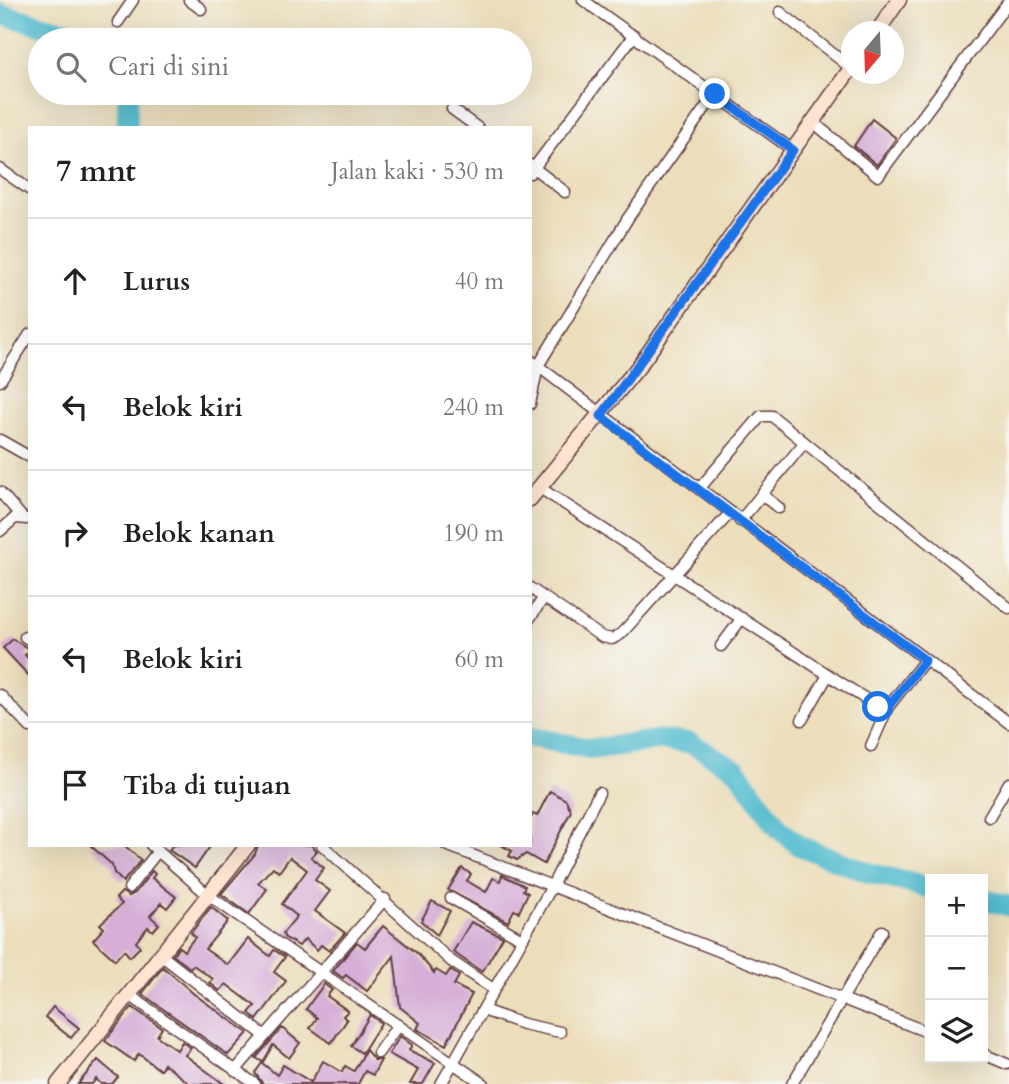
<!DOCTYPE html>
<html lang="id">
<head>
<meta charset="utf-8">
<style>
	:root { --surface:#fff; --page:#f6f6f6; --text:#222; --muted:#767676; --line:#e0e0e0 }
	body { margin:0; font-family:Cardo,serif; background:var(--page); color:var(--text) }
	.controls { position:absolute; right:21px; bottom:21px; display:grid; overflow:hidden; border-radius:0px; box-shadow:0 7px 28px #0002 }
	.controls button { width:63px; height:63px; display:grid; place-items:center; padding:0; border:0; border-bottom:2px solid var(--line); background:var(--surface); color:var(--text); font:35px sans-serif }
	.compass { position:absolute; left:841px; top:21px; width:63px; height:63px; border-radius:50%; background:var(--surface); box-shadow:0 7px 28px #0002; rotate:199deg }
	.stop { position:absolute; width:21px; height:21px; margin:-16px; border:5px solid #1a73e8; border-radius:50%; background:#fff }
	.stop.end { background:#1a73e8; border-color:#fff; box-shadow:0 2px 7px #0008 }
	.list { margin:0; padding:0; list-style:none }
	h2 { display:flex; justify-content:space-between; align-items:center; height:91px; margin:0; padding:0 28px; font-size:30px }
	h2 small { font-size:23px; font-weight:400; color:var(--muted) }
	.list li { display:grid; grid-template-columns:46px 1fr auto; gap:21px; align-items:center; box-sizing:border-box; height:126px; padding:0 28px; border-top:2px solid var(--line) }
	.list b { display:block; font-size:26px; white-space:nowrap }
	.list em { font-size:23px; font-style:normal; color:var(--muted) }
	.icon { flex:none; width:38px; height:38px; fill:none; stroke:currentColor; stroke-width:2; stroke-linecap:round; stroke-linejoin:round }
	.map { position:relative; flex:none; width:1009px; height:1084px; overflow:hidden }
	.search { position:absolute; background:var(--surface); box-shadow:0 7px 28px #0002; left:28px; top:28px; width:504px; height:77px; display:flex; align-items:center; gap:18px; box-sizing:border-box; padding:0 24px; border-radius:38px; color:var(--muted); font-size:26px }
	.panel { position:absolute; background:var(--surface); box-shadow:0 7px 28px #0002; left:28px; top:126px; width:504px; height:721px; border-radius:0px }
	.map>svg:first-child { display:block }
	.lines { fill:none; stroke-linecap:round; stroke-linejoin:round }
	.river { stroke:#51bbce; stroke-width:21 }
	.building { fill:#d6aed7 }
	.street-casing { stroke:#623c41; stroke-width:13 }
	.secondary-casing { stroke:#623c41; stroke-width:17 }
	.street { stroke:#fff; stroke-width:10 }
	.secondary { stroke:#fde4d1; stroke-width:14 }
	.route { stroke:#1a73e8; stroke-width:9 }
</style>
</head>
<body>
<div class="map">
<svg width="1009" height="1084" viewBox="0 0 1009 1084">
	<rect width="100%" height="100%" fill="#f6f6f2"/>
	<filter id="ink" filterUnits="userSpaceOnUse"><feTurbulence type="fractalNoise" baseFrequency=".0143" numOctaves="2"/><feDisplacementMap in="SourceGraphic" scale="14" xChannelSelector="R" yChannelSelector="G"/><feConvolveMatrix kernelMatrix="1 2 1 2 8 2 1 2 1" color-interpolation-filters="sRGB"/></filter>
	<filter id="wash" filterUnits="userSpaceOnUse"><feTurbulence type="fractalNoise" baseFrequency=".00686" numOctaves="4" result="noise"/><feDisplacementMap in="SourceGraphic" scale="28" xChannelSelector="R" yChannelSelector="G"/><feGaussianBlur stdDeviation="1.57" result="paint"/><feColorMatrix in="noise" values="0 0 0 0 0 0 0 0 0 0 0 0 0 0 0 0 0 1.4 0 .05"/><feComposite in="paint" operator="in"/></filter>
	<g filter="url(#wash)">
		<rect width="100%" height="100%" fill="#ecdebb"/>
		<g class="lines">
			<!-- river -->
			<g class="river">
				<polyline points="0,14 99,40"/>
				<polyline points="127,128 128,93"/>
				<polyline points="530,737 592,749 659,740 690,743 737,770 779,829 800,846 869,873 930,888"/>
				<polyline points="983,899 1009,906"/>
			</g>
		</g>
		<g id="blocks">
			<!-- building -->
			<g class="building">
				<polygon points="872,119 896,138 877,165 854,146"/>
				<polygon points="13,639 30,650 25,655 30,660 30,677 3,648"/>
				<polygon points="550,791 566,800 571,811 544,864 526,854 517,860 509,856 512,851 501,845 530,845 530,819 533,814 537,816"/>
				<polygon points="90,845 124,845 141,860 123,882 114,873 112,865"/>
				<polygon points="173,845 211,845 195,868 169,850"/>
				<polygon points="258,845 311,845 317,851 311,857 324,868 315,880 330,891 315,911 345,933 329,951 321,945 317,950 305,939 299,946 284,937 283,933 297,916 282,904 307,870 290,857 279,872 273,867 258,883 267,889 249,914 221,894 255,854"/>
				<polygon points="462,868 471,874 467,881 486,892 493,878 500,881 502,875 525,886 523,890 528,893 519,912 514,910 508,922 448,890"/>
				<polygon points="152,871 155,874 152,878 176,897 167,908 161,903 150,916 159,924 153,931 148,927 136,942 140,947 130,957 124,950 115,960 93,940 104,928 100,924 122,904 116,898 122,892 129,896 135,893"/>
				<polygon points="432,901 450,911 437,935 421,921"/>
				<polygon points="211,907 228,921 205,949 225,963 228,965 248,939 270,956 274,950 285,957 274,972 286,981 257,1020 249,1013 255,1006 226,984 220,991 210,983 213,979 193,965 190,968 173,955 179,947 184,951 195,937 191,933"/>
				<polygon points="471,922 503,937 482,972 453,952"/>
				<polygon points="383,926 418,954 434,973 436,970 446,976 450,970 459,976 454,985 472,994 446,1045 417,1029 420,1023 400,1007 394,956 367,991 346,975 343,978 333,971 357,942 365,948"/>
				<polygon points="163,967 194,994 248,1033 228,1055 142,994"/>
				<polygon points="324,984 332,990 327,996 348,1011 343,1016 347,1020 331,1043 310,1028 317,1018 306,1009"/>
				<polygon points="53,1007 79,1028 71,1038 45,1017"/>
				<polygon points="132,1007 162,1028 157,1036 177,1050 182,1042 191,1048 185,1055 224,1084 190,1084 164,1064 160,1070 139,1054 134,1061 105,1041"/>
				<polygon points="370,1015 381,1023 362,1053 351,1046"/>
				<polygon points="282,1028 300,1043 289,1058 273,1045 263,1062 256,1058"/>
				<polygon points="400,1036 412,1045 409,1050 435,1063 423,1084 410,1084 418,1070 389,1054"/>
				<polygon points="366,1050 374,1060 381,1060 373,1075 365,1071 358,1084 263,1084 255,1073 262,1063 277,1075 283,1065 311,1082 323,1061 342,1072 345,1066 354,1071"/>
				<polygon points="98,1060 118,1077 112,1084 101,1084 96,1079 92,1084 78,1084"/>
			</g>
		</g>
	</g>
	<g filter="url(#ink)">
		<use href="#blocks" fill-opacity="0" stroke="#623c41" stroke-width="2"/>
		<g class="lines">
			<defs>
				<g id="street">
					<polyline points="189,0 201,9"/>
					<polyline points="583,0 793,150"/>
					<polyline points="780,12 851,68"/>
					<polyline points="118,22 133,0"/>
					<polyline points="452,109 478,128"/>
					<polyline points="813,122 878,176 1009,1"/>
					<polyline points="530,165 565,192"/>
					<polyline points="0,169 30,190"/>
					<polyline points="530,173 634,35"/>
					<polyline points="530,360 1009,723"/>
					<polyline points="0,381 30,334"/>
					<polyline points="530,404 538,366 628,218 715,94"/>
					<polyline points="0,440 30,457"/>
					<polyline points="540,488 878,707 888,707 925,660"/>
					<polyline points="699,489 761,416 772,416 1009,608"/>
					<polyline points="0,492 22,517"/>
					<polyline points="762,495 779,508"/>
					<polyline points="740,521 804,443"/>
					<polyline points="0,531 15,518 27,519"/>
					<polyline points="530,588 602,637 612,639 621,634 730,513"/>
					<polyline points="530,618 544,597"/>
					<polyline points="25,637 30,640"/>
					<polyline points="721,646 742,618"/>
					<polyline points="0,695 30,727"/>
					<polyline points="802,720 828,675"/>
					<polyline points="871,746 888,707"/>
					<polyline points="989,817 1009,783"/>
					<polyline points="151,845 208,895 453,1063 441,1084"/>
					<polyline points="322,845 451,961 493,989"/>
					<polyline points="446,845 930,1033"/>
					<polyline points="129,888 158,851"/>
					<polyline points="451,898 522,939"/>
					<polyline points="161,955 265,1036 235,1071"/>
					<polyline points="128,994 255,1084"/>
					<polyline points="483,1010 523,1024 560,1032"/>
					<polyline points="265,1036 385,899"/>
					<polyline points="378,1053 398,1025"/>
					<polyline points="983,1054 1007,1064"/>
					<polyline points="484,1084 453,1063 551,888 599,793"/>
					<polyline points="792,1084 882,931"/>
				</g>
				<g id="secondary">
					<polyline points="877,32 899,0"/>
					<polyline points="530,499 639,366 852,67"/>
					<polyline points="58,1084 248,845"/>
				</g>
			</defs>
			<!-- street casing -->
			<use href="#street" class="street-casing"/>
			<!-- secondary casing -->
			<use href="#secondary" class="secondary-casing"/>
			<!-- street -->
			<use href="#street" class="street"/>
			<!-- secondary -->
			<use href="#secondary" class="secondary"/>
		</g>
	</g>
	<g class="lines" filter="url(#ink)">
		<!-- route -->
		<polyline class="route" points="715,94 793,150 601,416 925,660 888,707 878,707"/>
	</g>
</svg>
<div class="controls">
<button>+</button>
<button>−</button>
<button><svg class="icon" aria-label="layers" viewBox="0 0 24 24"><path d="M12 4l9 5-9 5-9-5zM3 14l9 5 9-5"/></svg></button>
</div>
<svg class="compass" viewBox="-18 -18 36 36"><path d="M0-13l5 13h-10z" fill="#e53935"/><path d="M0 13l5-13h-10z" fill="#767676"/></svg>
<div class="stop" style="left:878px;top:707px"></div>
<div class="stop end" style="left:715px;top:94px"></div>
<div class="search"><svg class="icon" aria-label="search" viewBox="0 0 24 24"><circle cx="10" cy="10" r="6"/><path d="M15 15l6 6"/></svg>Cari di sini</div>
<section class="panel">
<h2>7 mnt<small>Jalan kaki · 530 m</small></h2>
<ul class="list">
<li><svg class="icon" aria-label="ahead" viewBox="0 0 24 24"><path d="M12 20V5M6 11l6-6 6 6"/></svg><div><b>Lurus</b></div><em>40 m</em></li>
<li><svg class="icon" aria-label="left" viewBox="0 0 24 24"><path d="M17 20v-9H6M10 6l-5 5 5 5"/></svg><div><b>Belok kiri</b></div><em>240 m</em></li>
<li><svg class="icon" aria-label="right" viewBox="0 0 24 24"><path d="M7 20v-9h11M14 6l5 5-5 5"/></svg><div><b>Belok kanan</b></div><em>190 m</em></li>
<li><svg class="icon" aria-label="left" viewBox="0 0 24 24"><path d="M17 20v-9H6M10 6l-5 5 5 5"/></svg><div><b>Belok kiri</b></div><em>60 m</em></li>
<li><svg class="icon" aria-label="arrive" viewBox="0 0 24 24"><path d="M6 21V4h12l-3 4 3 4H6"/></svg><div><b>Tiba di tujuan</b></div></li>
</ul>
</section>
</div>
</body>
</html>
